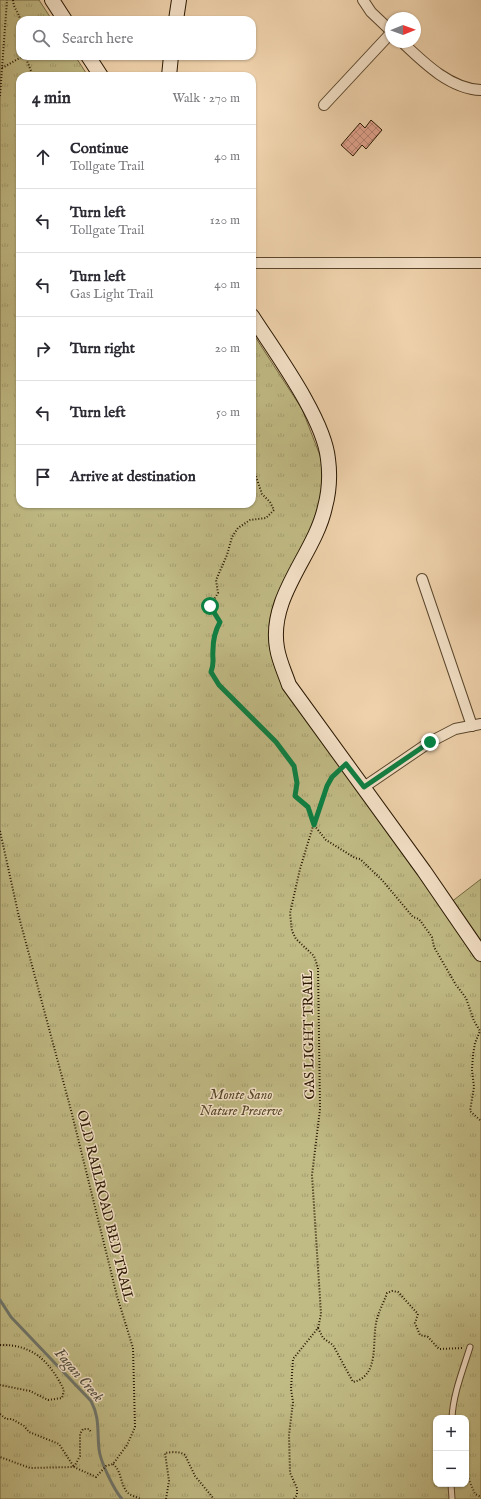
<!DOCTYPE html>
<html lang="en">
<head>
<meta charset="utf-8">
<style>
	:root { --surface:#fff; --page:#f7f7f7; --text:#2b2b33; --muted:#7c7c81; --line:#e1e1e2 }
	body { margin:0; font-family:"IM FELL English",serif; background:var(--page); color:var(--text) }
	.controls { position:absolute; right:12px; bottom:12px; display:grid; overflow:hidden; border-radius:8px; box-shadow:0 1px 3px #0004 }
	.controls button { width:36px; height:36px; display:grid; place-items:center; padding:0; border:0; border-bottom:1px solid var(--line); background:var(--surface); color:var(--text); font:20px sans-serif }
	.compass { position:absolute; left:385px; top:12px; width:36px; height:36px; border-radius:50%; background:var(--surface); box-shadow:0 1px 3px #0004; rotate:89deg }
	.stop { position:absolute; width:12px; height:12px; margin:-9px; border:3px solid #0b8043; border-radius:50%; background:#fff }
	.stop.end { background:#0b8043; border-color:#fff; box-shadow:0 1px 4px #0008 }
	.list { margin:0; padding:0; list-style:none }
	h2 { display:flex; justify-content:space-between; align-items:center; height:52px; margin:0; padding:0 16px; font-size:17px }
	h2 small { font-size:13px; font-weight:400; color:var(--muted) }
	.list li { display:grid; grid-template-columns:26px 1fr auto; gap:12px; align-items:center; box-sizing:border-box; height:64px; padding:0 16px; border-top:1px solid var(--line) }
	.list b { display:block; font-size:15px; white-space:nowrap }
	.list p { margin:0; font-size:13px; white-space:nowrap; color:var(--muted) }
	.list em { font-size:13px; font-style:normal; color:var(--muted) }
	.icon { flex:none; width:22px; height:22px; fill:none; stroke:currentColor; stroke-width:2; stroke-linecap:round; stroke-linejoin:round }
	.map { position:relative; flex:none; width:481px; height:1499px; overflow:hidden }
	.search { position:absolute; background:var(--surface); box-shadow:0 1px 3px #0004; left:16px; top:16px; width:240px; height:44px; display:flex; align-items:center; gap:10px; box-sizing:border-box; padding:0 14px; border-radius:12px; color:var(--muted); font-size:15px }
	.panel { position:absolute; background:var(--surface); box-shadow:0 1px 3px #0004; left:16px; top:72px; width:240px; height:436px; border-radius:12px }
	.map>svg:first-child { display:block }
	.park { fill:url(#park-tufts); stroke:#746842; fill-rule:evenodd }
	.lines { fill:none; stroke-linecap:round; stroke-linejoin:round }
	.stream { stroke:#6f766c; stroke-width:3 }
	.building { fill:url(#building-cross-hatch); stroke:#281701 }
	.lane-casing { stroke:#5a462c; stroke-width:7 }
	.street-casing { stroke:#5a462c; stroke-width:12 }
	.secondary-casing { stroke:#281701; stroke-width:16 }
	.path { stroke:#281701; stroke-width:2; stroke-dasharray:1 2; stroke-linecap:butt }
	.lane { stroke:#f5e2c9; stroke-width:5 }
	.street { stroke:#f5e2c9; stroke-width:10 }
	.secondary { stroke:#f5e2c9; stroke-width:14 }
	.route { stroke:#0b8043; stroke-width:5 }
	.labels { text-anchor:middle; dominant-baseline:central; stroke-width:3; stroke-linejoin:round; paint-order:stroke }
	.street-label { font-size:14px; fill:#281701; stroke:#f5e2c9 }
	.park-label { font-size:14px; font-style:italic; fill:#564828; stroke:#f5e2c9 }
	.water-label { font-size:15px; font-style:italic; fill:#514e40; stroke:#f5e2c9 }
</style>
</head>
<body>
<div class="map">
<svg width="481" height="1499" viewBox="0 0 481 1499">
	<defs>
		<pattern id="park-tufts" width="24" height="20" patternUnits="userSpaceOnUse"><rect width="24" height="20" fill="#c0ba84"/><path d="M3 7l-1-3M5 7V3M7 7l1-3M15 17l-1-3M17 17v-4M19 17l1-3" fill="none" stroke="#a59f70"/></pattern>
		<pattern id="building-cross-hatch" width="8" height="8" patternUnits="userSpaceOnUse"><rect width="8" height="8" fill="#e1a28d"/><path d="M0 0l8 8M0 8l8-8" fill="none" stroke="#b68371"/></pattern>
	</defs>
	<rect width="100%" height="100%" fill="#efd2ac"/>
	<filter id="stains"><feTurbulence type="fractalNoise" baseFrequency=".005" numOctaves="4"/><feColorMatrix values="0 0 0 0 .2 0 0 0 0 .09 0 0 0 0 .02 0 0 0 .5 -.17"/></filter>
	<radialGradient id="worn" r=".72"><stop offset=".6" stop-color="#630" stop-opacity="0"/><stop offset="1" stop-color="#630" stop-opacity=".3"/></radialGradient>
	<!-- park -->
	<path class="park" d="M 0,0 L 39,0 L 52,20 L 20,20 L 20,56 L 75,56 L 88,76 L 20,76 L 20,504 L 252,504 L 252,332 L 302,409 L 326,471 L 324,500 L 276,615 L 281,672 L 446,906 L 481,879 L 481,1499 L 0,1499 ZM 436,1418 L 466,1418 L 466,1484 L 436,1484 Z"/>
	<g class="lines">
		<!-- stream -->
		<path class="stream" d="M 0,1300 L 11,1317 L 91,1401 C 100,1418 97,1431 99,1449 C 100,1461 114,1490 122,1499"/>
	</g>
	<!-- building -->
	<polygon class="building" points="371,120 382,130 366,149 362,145 353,156 341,145 360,123 365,128"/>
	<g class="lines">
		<defs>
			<g id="lane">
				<path d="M 452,1418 C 453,1394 463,1370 470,1347"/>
				<polyline points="451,1484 452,1499"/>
			</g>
			<g id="street">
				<polyline points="363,0 371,12 391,31"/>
				<path d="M 402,42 C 423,62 450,89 481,90"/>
				<polyline points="324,105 391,33"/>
				<polyline points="252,263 481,263"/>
				<polyline points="422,579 472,726"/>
				<polyline points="364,787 430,742 455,729 481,724"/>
			</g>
			<g id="secondary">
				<polyline points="52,0 65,20"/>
				<polyline points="176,20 179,0"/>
				<polyline points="88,56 101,76"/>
				<polyline points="169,76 171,56"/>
				<path d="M 252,316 C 275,352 324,418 328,459 C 330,474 329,492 325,507 C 315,554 268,596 277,648 C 279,661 285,673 289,685 L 424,871 L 481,954"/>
			</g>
		</defs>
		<!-- lane casing -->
		<use href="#lane" class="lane-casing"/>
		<!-- street casing -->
		<use href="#street" class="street-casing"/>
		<!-- secondary casing -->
		<use href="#secondary" class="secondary-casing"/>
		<!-- path -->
		<g class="path">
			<path d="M 13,0 C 14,11 19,11 20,20"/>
			<polyline points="25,56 33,76"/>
			<polyline points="2,68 23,56"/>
			<polyline points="0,96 7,0"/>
			<path d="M 252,465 L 262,494 L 270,502 L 274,510 L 266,518 L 250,520 L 238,528 L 232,537 L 227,555 L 216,580 L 218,593 L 210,606 L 220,622 C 215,631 213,640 213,650 C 212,661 215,660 211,672 L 219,685 L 276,742 L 294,766 L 297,783 L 295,796 L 308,807 L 314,825 L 326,840 L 355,858 L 360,859 L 382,880 L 413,917 L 419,919 L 432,937 L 434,947 L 456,985 L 466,998 L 474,1021 L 480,1031 L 475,1043 L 473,1055 L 472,1070 L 474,1087 L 470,1111 L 481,1121"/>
			<polyline points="0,831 19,917 72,1114 117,1296 133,1348 135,1427 127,1445 113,1464 106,1466 96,1477 74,1467 30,1468 0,1457"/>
			<polyline points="318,1328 321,1314 312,1175 320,1109 318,968 314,956 296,939 292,931 290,913 300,869 320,803 327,785 332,777 338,771"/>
			<path d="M 0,1345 C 33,1344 50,1362 64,1390 L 62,1398 L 48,1400 L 30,1391 L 0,1385"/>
			<polyline points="0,1414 6,1419 12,1419 24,1426 29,1432 59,1444 74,1467"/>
			<path d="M 113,1464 C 122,1471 120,1485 128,1493 C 131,1496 137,1497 141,1499"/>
			<polyline points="74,1467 80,1456 80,1434 83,1429 89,1429 91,1432"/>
			<polyline points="466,1473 475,1494 481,1497"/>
			<path d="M 166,1499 L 169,1481 L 165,1453 C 171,1452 180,1451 185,1455 L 195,1476 L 214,1499"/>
			<path d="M 294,1499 L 297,1495 L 297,1488 L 290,1473 L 289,1435 L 293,1402 L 291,1389 L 293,1359 L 318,1328 L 323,1338 L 333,1345 L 353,1382 C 381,1376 371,1339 377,1319 C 379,1311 384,1302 387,1293 L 392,1291 L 398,1292 L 418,1314 L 415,1323 L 420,1335 L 428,1337 L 439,1349 L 463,1348"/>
		</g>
		<!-- lane -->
		<use href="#lane" class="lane"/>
		<!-- street -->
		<use href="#street" class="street"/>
		<!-- secondary -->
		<use href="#secondary" class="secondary"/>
	</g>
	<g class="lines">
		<!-- route -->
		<path class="route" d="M 210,606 L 220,622 C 215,631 213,640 213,650 C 212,661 215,660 211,672 L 219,685 L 276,742 L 294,766 L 297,783 L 295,796 L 308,807 L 314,825 L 327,786 L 332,777 L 346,764 L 364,787 L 430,742"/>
	</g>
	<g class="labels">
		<!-- street labels -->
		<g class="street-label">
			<text transform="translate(309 1035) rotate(-91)">GAS LIGHT TRAIL</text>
			<text transform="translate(105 1206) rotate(76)">OLD RAILROAD BED TRAIL</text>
		</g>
		<!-- park labels -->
		<g class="park-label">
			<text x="241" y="1095">Monte Sano<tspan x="241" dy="16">Nature Preserve</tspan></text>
		</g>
		<!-- water labels -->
		<g class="water-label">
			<text transform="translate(79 1375) rotate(49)">Fagan Creek</text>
		</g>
	</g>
	<rect width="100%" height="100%" filter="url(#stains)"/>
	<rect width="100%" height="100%" fill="url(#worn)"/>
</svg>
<div class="controls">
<button>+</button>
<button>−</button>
</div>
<svg class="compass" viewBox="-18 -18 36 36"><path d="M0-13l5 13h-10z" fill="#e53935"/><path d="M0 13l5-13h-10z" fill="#7c7c81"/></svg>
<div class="stop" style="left:210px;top:606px"></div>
<div class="stop end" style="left:430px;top:742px"></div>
<div class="search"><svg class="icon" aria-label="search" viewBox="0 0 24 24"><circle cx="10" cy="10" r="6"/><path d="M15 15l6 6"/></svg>Search here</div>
<section class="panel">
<h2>4 min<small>Walk · 270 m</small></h2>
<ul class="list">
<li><svg class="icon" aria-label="ahead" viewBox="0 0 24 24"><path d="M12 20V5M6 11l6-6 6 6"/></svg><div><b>Continue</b><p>Tollgate Trail</p></div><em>40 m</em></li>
<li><svg class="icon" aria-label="left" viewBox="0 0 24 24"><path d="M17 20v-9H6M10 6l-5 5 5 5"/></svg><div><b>Turn left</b><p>Tollgate Trail</p></div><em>120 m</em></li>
<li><svg class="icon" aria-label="left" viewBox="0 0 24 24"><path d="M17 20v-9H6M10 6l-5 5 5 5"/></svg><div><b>Turn left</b><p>Gas Light Trail</p></div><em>40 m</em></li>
<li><svg class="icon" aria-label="right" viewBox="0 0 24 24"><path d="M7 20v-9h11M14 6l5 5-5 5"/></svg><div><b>Turn right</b></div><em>20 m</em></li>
<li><svg class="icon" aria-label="left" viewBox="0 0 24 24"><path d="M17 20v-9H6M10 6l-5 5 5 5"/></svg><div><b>Turn left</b></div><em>50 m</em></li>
<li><svg class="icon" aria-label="arrive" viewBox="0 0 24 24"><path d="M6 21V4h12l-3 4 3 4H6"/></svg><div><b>Arrive at destination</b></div></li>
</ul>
</section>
</div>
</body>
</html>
